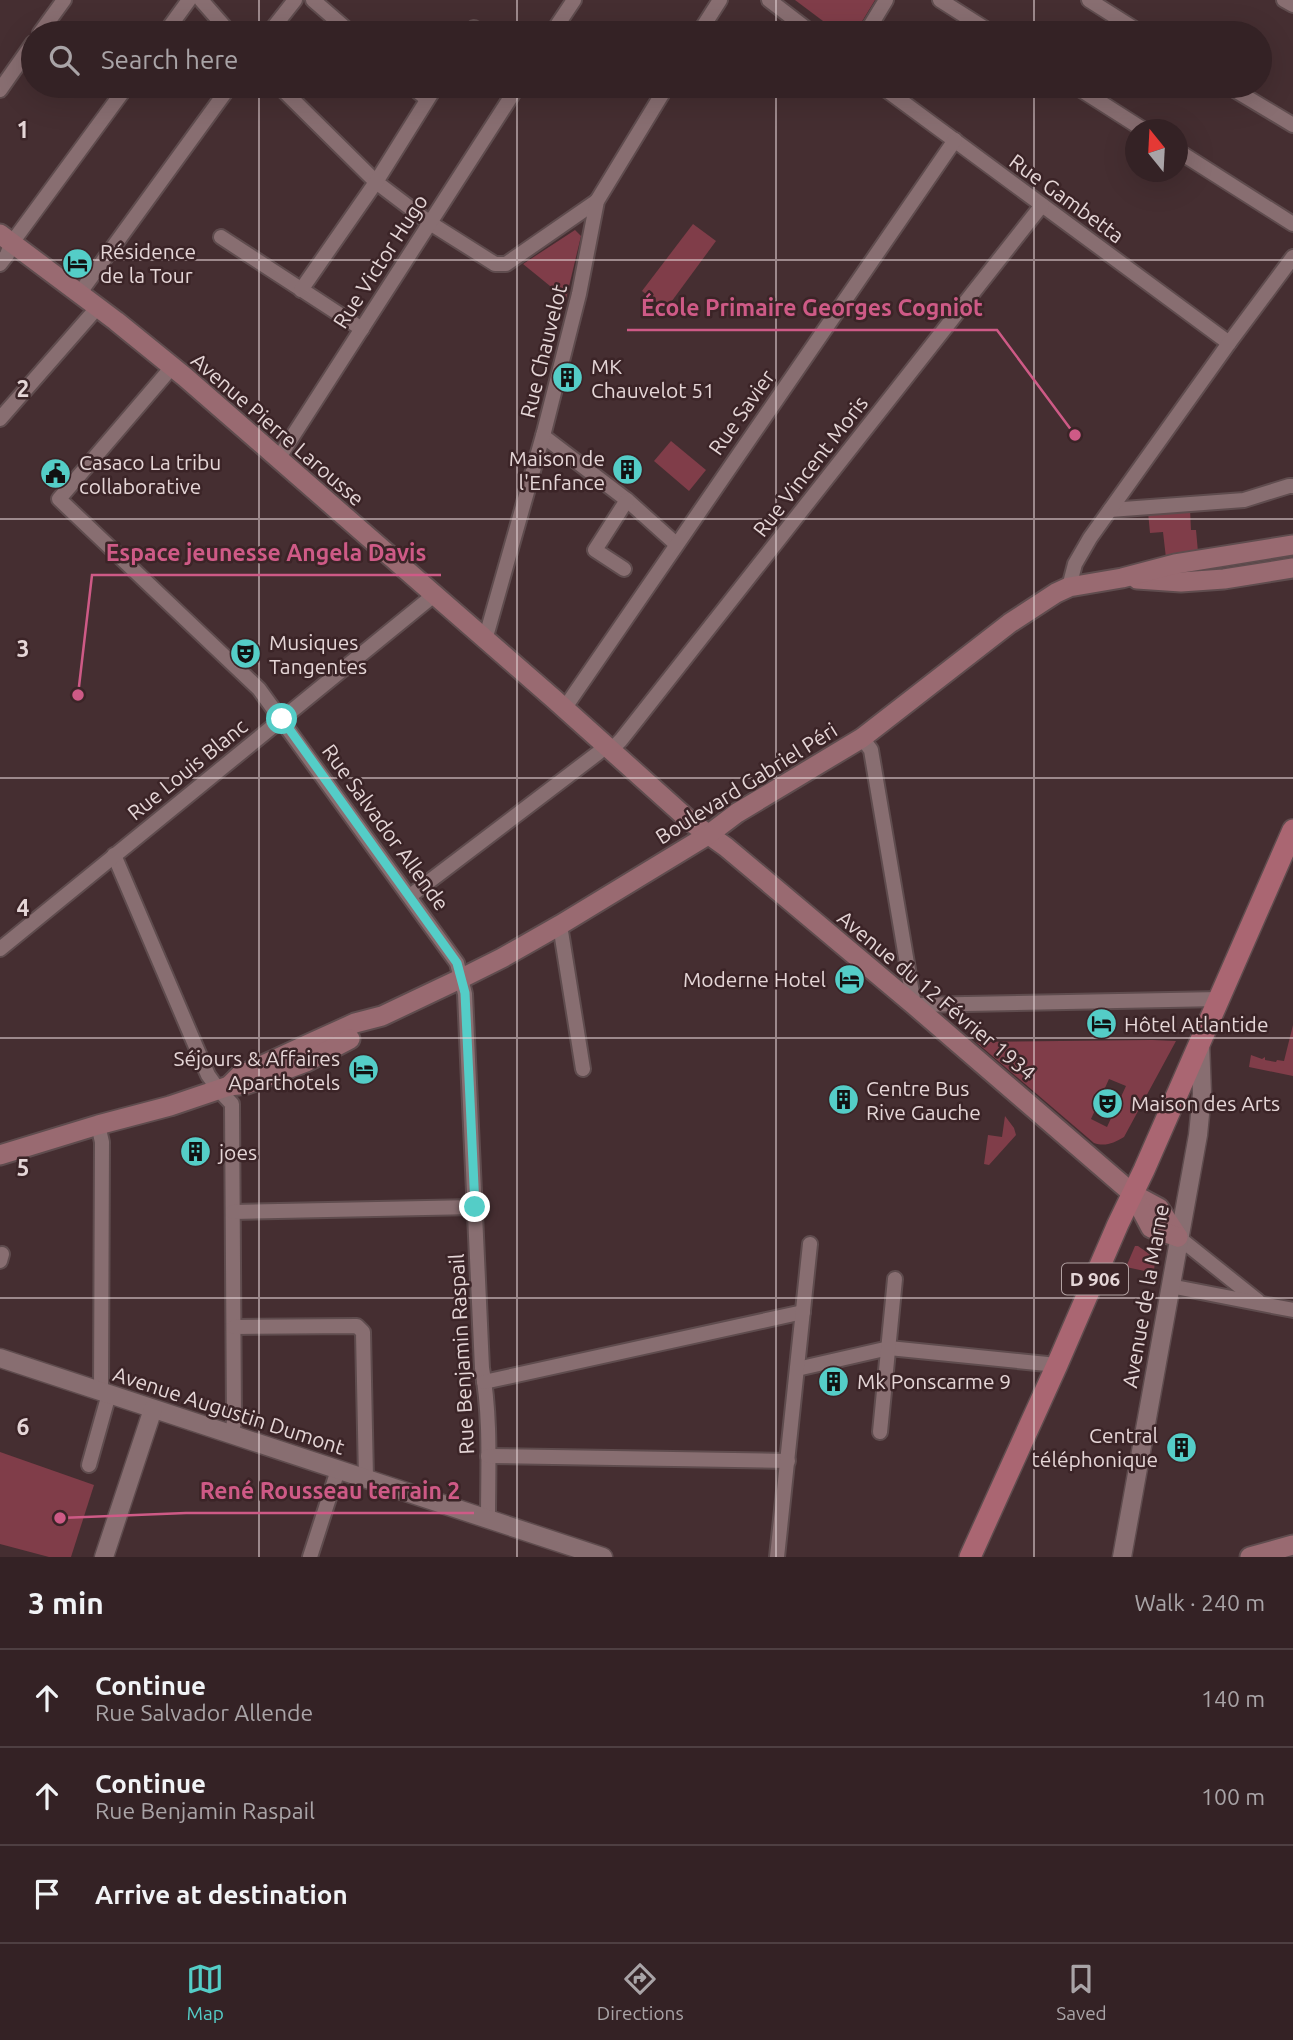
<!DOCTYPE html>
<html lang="en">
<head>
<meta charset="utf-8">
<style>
	:root { --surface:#342225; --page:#3c2a2d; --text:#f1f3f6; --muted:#a9a4a7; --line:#4e3f42; --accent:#54cdc7 }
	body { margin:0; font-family:Ubuntu,sans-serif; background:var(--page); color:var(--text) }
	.compass { position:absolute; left:1125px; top:119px; width:63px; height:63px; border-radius:50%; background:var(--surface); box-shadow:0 7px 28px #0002; rotate:342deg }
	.stop { position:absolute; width:21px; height:21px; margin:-16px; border:5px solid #54cdc7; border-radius:50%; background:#fff }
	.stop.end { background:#54cdc7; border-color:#fff; box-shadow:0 2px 7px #0008 }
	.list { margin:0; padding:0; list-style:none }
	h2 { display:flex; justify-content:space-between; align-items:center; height:91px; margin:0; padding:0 28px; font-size:30px }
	h2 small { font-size:23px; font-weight:400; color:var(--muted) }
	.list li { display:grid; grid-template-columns:46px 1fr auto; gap:21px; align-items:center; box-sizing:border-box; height:98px; padding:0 28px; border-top:2px solid var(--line) }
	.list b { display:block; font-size:26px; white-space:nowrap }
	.list p { margin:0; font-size:23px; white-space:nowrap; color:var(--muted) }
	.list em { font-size:23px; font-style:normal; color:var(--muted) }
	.icon { flex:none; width:38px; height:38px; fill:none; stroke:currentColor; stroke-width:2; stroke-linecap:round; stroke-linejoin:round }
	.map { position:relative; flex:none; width:1293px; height:1557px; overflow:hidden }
	.search { position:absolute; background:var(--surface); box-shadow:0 7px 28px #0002; left:21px; right:21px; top:21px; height:77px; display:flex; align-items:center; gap:18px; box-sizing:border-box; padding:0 24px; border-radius:38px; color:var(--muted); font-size:26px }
	.sheet { height:385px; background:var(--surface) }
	nav { display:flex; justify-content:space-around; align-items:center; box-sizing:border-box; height:98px; border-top:2px solid var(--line); background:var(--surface); font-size:19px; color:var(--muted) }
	nav a { display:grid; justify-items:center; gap:4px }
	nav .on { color:var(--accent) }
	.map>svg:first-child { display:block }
	.green { fill:#803d49; fill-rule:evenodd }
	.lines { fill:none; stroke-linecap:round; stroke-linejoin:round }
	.minor-casing { stroke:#5f4c4e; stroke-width:18 }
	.tertiary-casing { stroke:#5f4c4e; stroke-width:21 }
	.secondary-casing { stroke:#5f4c4e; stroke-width:23 }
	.primary-casing { stroke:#5f4c4e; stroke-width:24 }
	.minor { stroke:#886e71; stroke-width:14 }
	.tertiary { stroke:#886e71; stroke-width:18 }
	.secondary { stroke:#996a71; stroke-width:19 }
	.primary { stroke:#aa6672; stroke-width:21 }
	.route { stroke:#54cdc7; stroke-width:9 }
	.grid { fill:none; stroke:#e5d6d7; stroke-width:2; stroke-opacity:0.55 }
	.labels { text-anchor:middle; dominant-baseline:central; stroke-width:5; stroke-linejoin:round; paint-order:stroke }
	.shield { fill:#3b2427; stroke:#b2a1a2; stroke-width:2 }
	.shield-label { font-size:19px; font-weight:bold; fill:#e5d6d7 }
	.street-label { font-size:21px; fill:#e5d6d7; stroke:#3b2427 }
	.poi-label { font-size:21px; fill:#e5d6d7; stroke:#3b2427; text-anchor:start }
	.grid-label { font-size:23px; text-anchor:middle; font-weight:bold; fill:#e5d6d7; stroke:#3b2427; stroke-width:5; stroke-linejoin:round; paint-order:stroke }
	.leader { fill:none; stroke:#ce5a86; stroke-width:2.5 }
	.callout-dot { fill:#ce5a86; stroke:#3b2427; stroke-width:2.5 }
	.callout-label { font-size:23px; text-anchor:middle; font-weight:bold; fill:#ce5a86; stroke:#3b2427; stroke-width:5; stroke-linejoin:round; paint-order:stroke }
</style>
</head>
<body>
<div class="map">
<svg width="1293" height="1557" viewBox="0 0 1293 1557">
	<rect width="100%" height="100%" fill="#452e31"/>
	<!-- green -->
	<g class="green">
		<polygon points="795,0 875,0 855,33 839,33"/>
		<polygon points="693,224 716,241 666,309 642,291"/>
		<polygon points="575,230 581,236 566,299 523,264"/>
		<polygon points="671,441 706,470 689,491 654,461"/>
		<polygon points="1190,509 1191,530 1196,530 1198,552 1166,558 1163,532 1150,533 1148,512"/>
		<polygon points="1293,1025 1293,1076 1249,1067 1251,1055 1262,1059 1265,1057 1265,1060 1276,1062 1277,1060 1284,1061"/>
		<path d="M 1152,1040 L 1176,1041 L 1124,1137 C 1114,1143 1105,1147 1094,1143 L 976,1042 ZM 1109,1079 L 1126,1086 L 1107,1127 L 1091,1119 Z"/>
		<polygon points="1005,1116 1014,1128 1016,1135 989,1165 984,1164 988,1135 1002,1137"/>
		<polygon points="1135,1246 1138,1246 1155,1258 1154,1273 1126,1267"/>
		<polygon points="0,1452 94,1485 71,1557 49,1557 0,1544"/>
	</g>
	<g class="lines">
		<defs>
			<g id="minor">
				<polyline points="201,0 230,33"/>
				<polyline points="313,0 351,33"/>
				<polyline points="769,0 812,33"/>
				<polyline points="940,0 992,33"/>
				<polyline points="1089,0 1141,33"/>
				<polyline points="1284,0 1293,5"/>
				<polyline points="40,33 64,0"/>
				<polyline points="165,33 189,0"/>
				<polyline points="269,33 295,0"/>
				<polyline points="470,33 474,28"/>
				<polyline points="552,33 574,0"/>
				<polyline points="699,33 720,0"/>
				<polyline points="866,33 886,0"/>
				<polyline points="279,86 376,182 430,223 495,264 506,264 597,201"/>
				<polyline points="411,86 427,99"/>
				<polyline points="881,86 1229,343"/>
				<polyline points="1075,86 1144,130"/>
				<polyline points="1228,86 1293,125"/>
				<polyline points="0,90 33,43"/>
				<polyline points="1178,151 1293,224"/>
				<polyline points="221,237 362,329"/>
				<polyline points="0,264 7,255 11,244 127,86"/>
				<polyline points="301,290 376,182 436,86"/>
				<polyline points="79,294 230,86"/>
				<path d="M 172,367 L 59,499 L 259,689 L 457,963 L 465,994 L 482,1368 C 491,1417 488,1470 488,1519"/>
				<polyline points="0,419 97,308"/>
				<polyline points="543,436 627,500 676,544"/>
				<polyline points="278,459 518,86"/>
				<polyline points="1110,510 1244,500 1289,486 1293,486"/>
				<polyline points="624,569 595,550 627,500"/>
				<polyline points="1069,587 1075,564 1090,538 1229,343 1293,257"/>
				<polyline points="485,640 544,432 579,294 597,201 667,86"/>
				<polyline points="564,709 955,140"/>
				<polyline points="862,738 871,750 914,1005 1220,999"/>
				<polyline points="610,751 621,740 1042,205"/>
				<polyline points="114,855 208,1075 218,1089 232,1104 234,1421 232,1434"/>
				<polyline points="410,896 598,753 605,746"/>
				<polyline points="560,925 583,1069"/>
				<polyline points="0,949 434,595"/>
				<polyline points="98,1125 102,1142 101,1391"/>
				<polyline points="233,1212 475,1207"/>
				<polyline points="1178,1237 1258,1301"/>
				<polyline points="0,1261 2,1254"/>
				<polyline points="1170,1286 1293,1310"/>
				<polyline points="234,1327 357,1326 363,1332 366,1479"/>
				<polyline points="797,1369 889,1348 1057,1365"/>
				<polyline points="484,1382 803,1312"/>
				<polyline points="880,1432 895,1279"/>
				<polyline points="488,1456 788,1461"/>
				<polyline points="89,1465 109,1394"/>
				<polyline points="310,1557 338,1470"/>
				<polyline points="777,1557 810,1244"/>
			</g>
			<g id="tertiary">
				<polyline points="0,1358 603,1557"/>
				<polyline points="104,1557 153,1409"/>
				<polyline points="1122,1557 1198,1135 1202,1094 1200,1042"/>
			</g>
			<g id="secondary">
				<polyline points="0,234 116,321 185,377 554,699 691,822 726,847 914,1005 1133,1194 1159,1208 1178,1237"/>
				<polyline points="1137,579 1181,582 1224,579 1293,568"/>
				<polyline points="229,1086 239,1076 300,1048 355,1023 382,1016 462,978 502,958 560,925 708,835 737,813 862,738 1010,623 1056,593 1069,587 1122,578 1175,564 1293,545"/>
				<polyline points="0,1155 98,1125 170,1106 229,1086 247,1084 306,1062 350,1039"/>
				<polyline points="1133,1194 1151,1228 1178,1237"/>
				<polyline points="1250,1557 1293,1545"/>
			</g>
			<polyline id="primary" points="970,1557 1057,1365 1118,1224 1144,1170 1293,830"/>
		</defs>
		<!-- minor casing -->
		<use href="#minor" class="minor-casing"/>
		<!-- tertiary casing -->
		<use href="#tertiary" class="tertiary-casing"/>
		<!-- secondary casing -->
		<use href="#secondary" class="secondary-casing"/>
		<!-- primary casing -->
		<use href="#primary" class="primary-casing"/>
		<!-- minor -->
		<use href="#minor" class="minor"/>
		<!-- tertiary -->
		<use href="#tertiary" class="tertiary"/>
		<!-- secondary -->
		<use href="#secondary" class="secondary"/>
		<!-- primary -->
		<use href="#primary" class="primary"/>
	</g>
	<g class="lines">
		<!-- route -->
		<polyline class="route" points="282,719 457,963 465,993 475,1207"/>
	</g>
	<!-- grid -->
	<path class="grid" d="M 259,0 L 259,33M 517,0 L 517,33M 776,0 L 776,33M 1034,0 L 1034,33M 259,86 L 259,1557M 517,86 L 517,1557M 776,86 L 776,1557M 1034,86 L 1034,1557M 0,260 L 1293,260M 0,519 L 1293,519M 0,778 L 1293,778M 0,1038 L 1293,1038M 0,1298 L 1293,1298"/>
	<!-- icons -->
	<defs>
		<symbol id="hotel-disc" viewBox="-11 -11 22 22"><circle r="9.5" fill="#54cdc7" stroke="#3b2427"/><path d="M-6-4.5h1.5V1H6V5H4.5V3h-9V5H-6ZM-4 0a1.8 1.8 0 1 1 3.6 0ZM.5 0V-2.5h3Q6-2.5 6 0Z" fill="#111"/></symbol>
		<symbol id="building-disc" viewBox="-11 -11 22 22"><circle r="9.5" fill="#54cdc7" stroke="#3b2427"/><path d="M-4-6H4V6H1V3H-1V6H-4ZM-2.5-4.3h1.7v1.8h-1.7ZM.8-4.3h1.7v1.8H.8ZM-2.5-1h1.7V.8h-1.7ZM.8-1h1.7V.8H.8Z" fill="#111"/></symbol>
		<symbol id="civic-disc" viewBox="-11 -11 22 22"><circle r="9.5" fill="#54cdc7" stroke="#3b2427"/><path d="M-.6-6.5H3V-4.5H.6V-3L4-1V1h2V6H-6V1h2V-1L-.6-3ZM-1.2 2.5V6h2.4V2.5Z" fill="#111"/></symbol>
		<symbol id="theatre-disc" viewBox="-11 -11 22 22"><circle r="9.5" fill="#54cdc7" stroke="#3b2427"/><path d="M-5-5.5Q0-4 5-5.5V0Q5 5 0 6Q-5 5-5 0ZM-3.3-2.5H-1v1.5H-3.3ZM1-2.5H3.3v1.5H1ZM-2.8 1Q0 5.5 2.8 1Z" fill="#111"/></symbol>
	</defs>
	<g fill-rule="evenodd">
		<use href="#hotel-disc" x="60" y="246" width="35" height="35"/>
		<use href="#building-disc" x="550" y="360" width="35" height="35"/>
		<use href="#building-disc" x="610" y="452" width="35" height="35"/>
		<use href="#civic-disc" x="38" y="456" width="35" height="35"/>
		<use href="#theatre-disc" x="228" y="636" width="35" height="35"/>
		<use href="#hotel-disc" x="832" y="962" width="35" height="35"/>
		<use href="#hotel-disc" x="1084" y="1006" width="35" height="35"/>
		<use href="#hotel-disc" x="346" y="1052" width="35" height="35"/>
		<use href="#building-disc" x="826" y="1082" width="35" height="35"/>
		<use href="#theatre-disc" x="1090" y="1086" width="35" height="35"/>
		<use href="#building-disc" x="178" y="1134" width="35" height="35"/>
		<use href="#building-disc" x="816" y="1364" width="35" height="35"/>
		<use href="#building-disc" x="1164" y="1430" width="35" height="35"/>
	</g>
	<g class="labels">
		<!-- shield labels -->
		<rect class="shield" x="1062" y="1263.5" width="66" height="31" rx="5"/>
		<g class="shield-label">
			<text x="1095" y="1279">D 906</text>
		</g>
		<!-- street labels -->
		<g class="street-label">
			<text transform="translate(1067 198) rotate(36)">Rue Gambetta</text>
			<text transform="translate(380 261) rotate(-57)">Rue Victor Hugo</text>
			<text transform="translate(543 351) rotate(-76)">Rue Chauvelot</text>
			<text transform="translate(741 412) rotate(-55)">Rue Savier</text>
			<text transform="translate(278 429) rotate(41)">Avenue Pierre Larousse</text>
			<text transform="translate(810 466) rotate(-52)">Rue Vincent Moris</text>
			<text transform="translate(187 769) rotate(-39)">Rue Louis Blanc</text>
			<text transform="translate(746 783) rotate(-32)">Boulevard Gabriel Péri</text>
			<text transform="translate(386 827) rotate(54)">Rue Salvador Allende</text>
			<text transform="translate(937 995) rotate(40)">Avenue du 12 Février 1934</text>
			<text transform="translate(1145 1296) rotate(-80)">Avenue de la Marne</text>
			<text transform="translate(461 1354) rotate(-93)">Rue Benjamin Raspail</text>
			<text transform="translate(229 1410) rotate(18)">Avenue Augustin Dumont</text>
		</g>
		<!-- poi labels -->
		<g class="poi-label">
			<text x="100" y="251">Résidence<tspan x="100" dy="24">de la Tour</tspan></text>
			<text x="591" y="366">MK<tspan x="591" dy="24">Chauvelot 51</tspan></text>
			<text x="605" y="458" text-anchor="end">Maison de<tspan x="605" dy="24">l'Enfance</tspan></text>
			<text x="79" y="462">Casaco La tribu<tspan x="79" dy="24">collaborative</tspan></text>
			<text x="269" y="642">Musiques<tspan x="269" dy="24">Tangentes</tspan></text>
			<text x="826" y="979" text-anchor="end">Moderne Hotel</text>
			<text x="1124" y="1024">Hôtel Atlantide</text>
			<text x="340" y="1058" text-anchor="end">Séjours &amp; Affaires<tspan x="340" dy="24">Aparthotels</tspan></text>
			<text x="866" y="1088">Centre Bus<tspan x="866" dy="24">Rive Gauche</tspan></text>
			<text x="1131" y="1103">Maison des Arts</text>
			<text x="219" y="1152">joes</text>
			<text x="857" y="1381">Mk Ponscarme 9</text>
			<text x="1158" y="1435" text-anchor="end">Central<tspan x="1158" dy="24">téléphonique</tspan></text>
		</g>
	</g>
	<g class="grid-label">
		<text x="23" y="138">1</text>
		<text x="23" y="397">2</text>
		<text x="23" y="657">3</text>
		<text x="23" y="916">4</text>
		<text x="23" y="1176">5</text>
		<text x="23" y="1435">6</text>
	</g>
	<!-- callouts -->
	<path class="leader" d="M1075 435L997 330H627M78 695L92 575H441M60 1518L186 1513H474"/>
	<g class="callout-dot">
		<circle cx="1075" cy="435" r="7"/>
		<circle cx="78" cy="695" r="7"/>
		<circle cx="60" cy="1518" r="7"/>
	</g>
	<g class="callout-label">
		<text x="812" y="316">École Primaire Georges Cogniot</text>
		<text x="266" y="561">Espace jeunesse Angela Davis</text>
		<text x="330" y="1499">René Rousseau terrain 2</text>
	</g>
</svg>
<svg class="compass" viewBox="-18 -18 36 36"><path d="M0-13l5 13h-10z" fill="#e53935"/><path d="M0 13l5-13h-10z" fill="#a9a4a7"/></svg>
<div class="stop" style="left:282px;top:719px"></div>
<div class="stop end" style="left:475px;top:1207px"></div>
<div class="search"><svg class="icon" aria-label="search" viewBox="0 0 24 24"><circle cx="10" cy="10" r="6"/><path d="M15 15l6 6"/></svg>Search here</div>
</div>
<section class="sheet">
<h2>3 min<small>Walk · 240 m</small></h2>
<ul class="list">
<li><svg class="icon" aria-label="ahead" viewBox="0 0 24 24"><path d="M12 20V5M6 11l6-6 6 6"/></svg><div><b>Continue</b><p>Rue Salvador Allende</p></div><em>140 m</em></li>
<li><svg class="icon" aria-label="ahead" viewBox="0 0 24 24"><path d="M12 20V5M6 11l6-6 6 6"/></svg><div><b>Continue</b><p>Rue Benjamin Raspail</p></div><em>100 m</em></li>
<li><svg class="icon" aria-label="arrive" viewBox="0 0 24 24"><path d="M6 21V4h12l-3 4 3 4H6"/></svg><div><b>Arrive at destination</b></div></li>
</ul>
</section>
<nav>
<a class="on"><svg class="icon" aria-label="map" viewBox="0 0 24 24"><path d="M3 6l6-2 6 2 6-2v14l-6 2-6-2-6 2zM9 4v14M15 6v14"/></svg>Map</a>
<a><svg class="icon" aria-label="directions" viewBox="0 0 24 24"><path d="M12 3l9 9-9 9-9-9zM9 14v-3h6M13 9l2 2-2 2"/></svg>Directions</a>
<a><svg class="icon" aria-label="saved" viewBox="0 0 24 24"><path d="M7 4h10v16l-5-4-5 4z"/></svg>Saved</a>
</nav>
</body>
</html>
